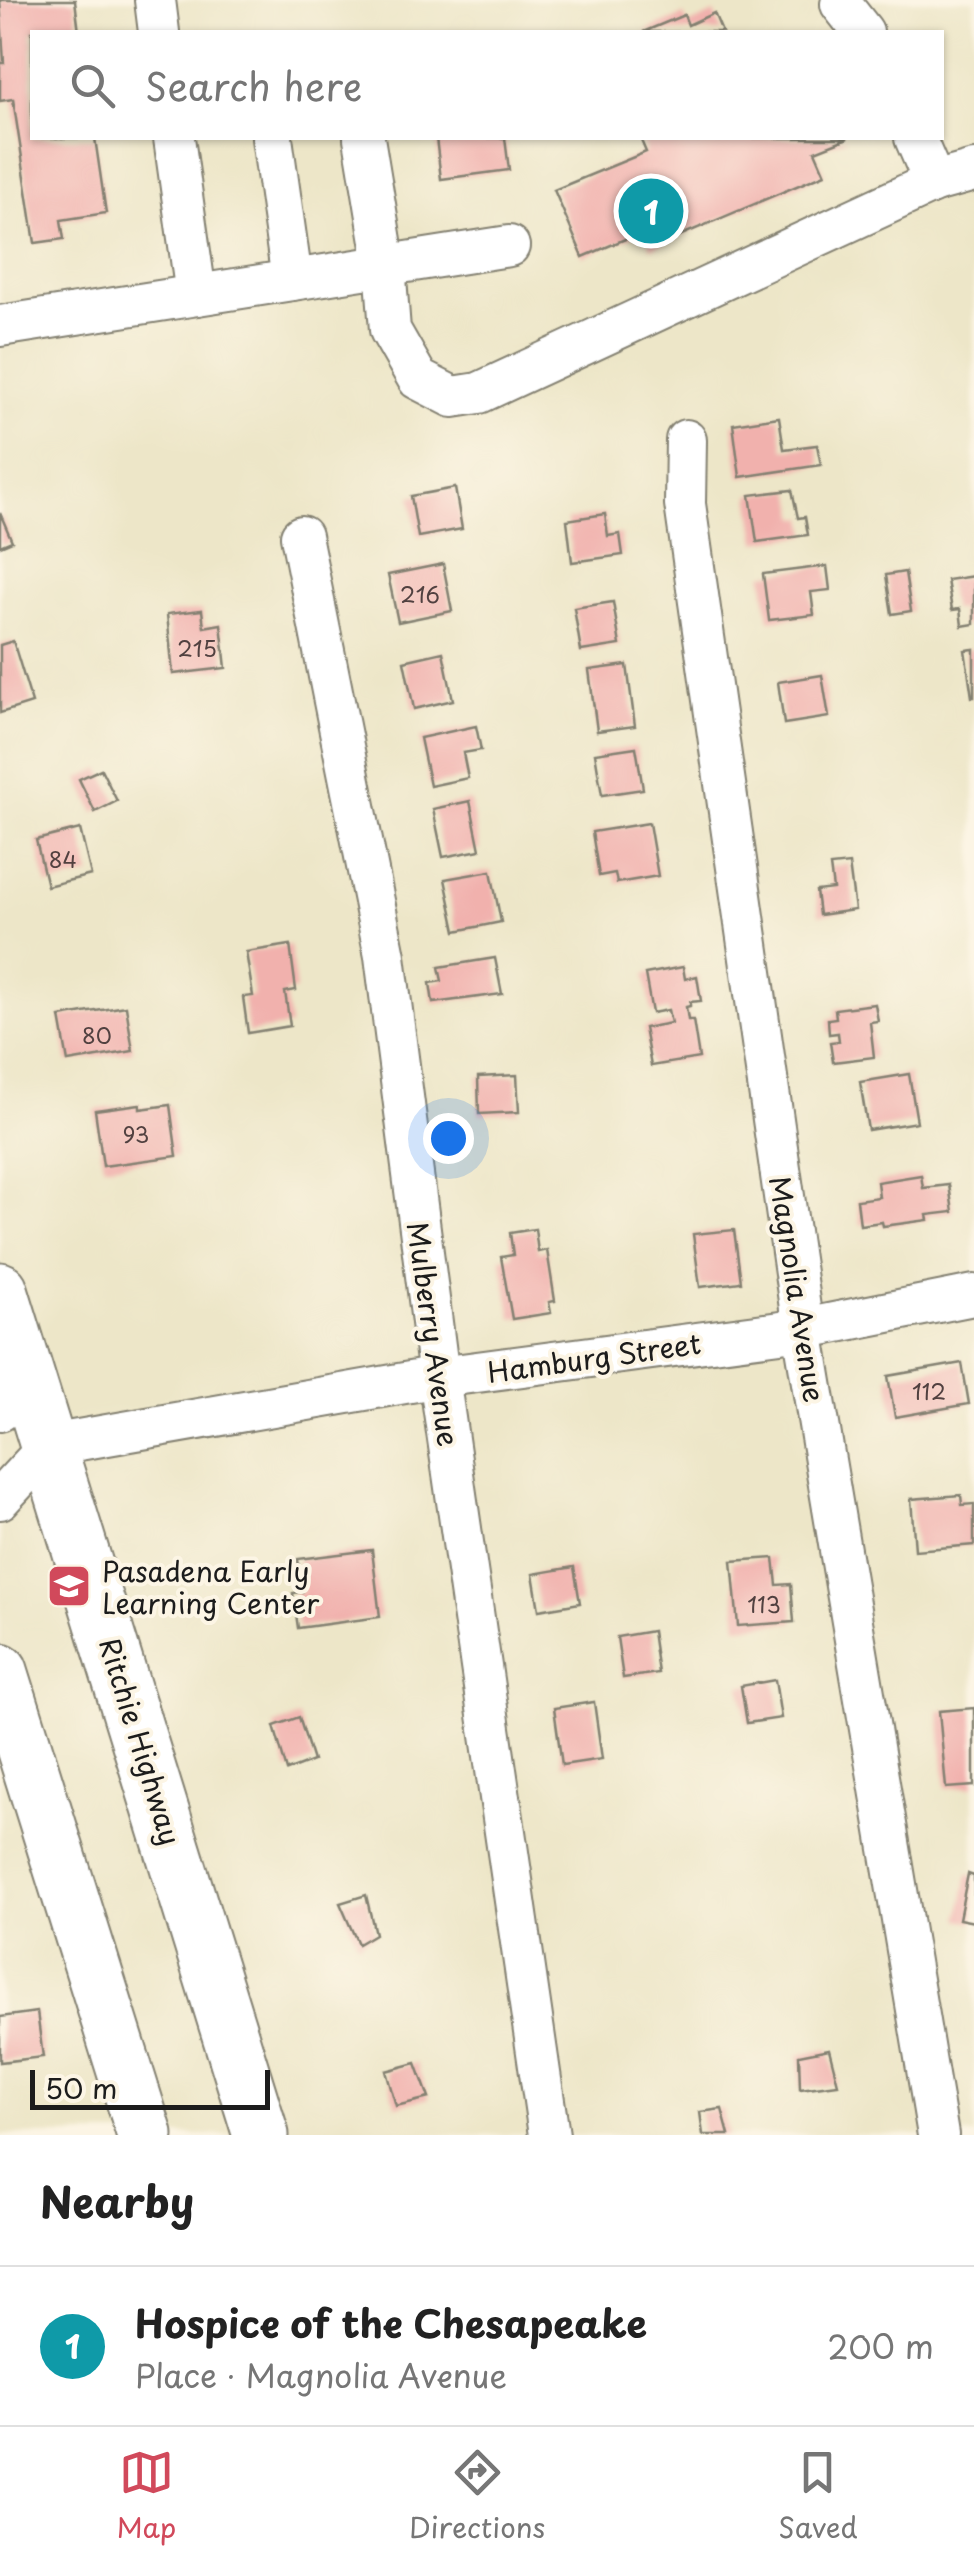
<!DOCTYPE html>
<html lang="en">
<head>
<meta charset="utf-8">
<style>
	:root { --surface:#fff; --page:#f2f2f2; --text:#222; --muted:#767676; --line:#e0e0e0; --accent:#d1495b }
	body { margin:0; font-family:"Playpen Sans",sans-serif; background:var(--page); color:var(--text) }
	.scale { position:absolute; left:30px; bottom:25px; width:240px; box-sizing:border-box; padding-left:10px; border:5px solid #1c1c1c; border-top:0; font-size:28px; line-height:35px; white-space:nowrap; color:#1c1c1c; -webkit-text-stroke:8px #fcf5e5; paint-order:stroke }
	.you { position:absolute; left:448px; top:1138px; width:35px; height:35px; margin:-25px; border:8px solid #fff; border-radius:50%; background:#1a73e8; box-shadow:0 0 0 15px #1a73e833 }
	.badge { display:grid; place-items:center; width:65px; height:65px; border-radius:50%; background:var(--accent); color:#fff; font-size:32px; font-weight:700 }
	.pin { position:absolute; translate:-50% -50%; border:5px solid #fff; box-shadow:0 2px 10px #0006 }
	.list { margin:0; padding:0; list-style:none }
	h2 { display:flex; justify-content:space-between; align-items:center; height:130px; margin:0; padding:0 40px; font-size:42px }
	h2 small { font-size:32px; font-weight:400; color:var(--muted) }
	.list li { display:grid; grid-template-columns:65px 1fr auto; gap:30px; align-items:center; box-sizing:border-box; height:160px; padding:0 40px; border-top:2px solid var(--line) }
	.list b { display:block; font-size:38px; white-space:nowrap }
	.list p { margin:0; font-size:32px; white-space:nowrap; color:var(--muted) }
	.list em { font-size:32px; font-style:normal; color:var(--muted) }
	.icon { flex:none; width:55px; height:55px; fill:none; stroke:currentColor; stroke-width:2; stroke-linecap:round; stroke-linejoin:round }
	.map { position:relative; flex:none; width:974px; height:2135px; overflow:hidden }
	.search { position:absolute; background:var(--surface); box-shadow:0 2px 8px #0004; left:30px; right:30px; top:30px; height:110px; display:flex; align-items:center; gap:25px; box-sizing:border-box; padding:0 35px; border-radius:0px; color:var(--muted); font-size:38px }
	.sheet { height:290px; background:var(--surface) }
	nav { display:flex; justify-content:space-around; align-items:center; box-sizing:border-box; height:140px; border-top:2px solid var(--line); background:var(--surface); font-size:28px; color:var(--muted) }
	nav a { display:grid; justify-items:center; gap:5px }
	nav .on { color:var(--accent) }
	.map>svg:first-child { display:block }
	.building { fill:#f1b1ad }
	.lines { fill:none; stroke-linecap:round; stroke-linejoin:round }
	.minor-casing { stroke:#848172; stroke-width:44 }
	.highway-casing { stroke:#848172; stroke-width:59 }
	.minor { stroke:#fff; stroke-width:40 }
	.highway { stroke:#fff; stroke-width:55 }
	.labels { text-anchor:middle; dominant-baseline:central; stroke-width:8; stroke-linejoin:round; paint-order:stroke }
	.number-label { font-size:22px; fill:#514140 }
	.street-label { font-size:28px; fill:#1c1c1c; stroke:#fcf5e5 }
	.poi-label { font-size:28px; fill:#1c1c1c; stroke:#fcf5e5; text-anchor:start }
</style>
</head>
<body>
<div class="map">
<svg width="974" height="2135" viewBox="0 0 974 2135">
	<rect width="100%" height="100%" fill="#fcf5e5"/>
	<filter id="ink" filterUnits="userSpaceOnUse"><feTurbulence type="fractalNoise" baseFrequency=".01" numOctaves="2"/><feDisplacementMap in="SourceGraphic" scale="20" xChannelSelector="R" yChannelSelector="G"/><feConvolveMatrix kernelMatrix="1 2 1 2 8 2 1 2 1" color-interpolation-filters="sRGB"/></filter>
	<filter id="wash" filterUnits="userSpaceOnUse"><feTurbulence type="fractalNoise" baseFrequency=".0048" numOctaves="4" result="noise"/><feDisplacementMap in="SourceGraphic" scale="40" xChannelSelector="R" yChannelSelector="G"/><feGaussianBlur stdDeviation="2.25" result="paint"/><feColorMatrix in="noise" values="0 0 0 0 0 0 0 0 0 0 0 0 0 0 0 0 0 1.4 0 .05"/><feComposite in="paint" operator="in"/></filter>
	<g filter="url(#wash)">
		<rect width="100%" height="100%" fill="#ede6c8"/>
		<g id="blocks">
			<!-- building -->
			<g class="building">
				<polygon points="0,0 75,0 79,32 32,32 32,138 95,138 106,213 61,220 64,239 35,243 13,99 0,101 0,63 4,63"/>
				<polygon points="714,13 722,32 643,32 684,15 688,25"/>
				<polygon points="436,138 505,138 509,170 441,179"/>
				<polygon points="640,138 848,138 815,151 825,174 651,248 644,231 583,257 554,190 646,152"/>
				<polygon points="779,417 784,449 817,445 821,465 740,477 733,424"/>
				<polygon points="455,488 462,529 418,537 411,496"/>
				<polygon points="792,490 798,518 805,517 808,535 757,542 750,495"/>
				<polygon points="0,513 12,541 0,546"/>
				<polygon points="605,514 608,536 620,534 623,555 572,562 567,520"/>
				<polygon points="443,564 452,611 398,622 388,575"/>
				<polygon points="827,566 830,590 811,592 814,615 769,620 763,574"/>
				<polygon points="905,572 911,611 892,614 886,575"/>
				<polygon points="974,576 974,624 962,626 960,609 952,610 947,580"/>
				<polygon points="613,602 620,645 581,651 574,608"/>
				<polygon points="202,610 204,627 221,624 226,668 173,674 167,614"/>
				<polygon points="13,641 32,703 0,713 0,645"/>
				<polygon points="974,649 974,697 972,697 965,650"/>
				<polygon points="443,652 453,700 414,709 404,661"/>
				<polygon points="627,665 635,726 597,731 589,670"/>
				<polygon points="822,675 829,717 784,724 778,682"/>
				<polygon points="476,726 481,750 463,753 468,778 430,786 420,738"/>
				<polygon points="636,747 643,789 602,795 595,753"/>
				<polygon points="101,769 117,801 95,812 79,779"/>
				<polygon points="470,801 480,850 443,857 433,809"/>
				<polygon points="649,823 658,876 617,883 615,873 599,876 592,832"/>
				<polygon points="80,829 91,875 47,886 36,840"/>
				<polygon points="849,864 855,910 819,915 816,891 833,889 830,866"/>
				<polygon points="491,871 501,922 456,931 445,879"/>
				<polygon points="290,945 296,990 285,992 290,1026 248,1033 243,997 253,996 246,952"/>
				<polygon points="495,958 502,994 433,1003 430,983 442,981 439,967"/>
				<polygon points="683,967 685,979 697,976 701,1001 690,1002 690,1006 686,1007 688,1020 693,1020 699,1058 651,1066 644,1028 671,1023 668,1010 652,1013 645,974"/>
				<polygon points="875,1004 878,1021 870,1022 874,1057 833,1062 830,1042 839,1041 838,1033 829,1034 828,1019 836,1018 835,1009"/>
				<polygon points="126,1006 133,1051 68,1062 60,1017"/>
				<polygon points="909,1074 917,1122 868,1130 860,1082"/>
				<polygon points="517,1075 519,1112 479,1114 478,1077"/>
				<polygon points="140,1104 140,1109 170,1105 177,1156 103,1166 95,1110"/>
				<polygon points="921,1175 923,1188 949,1185 953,1212 927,1215 928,1220 883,1226 882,1222 860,1225 857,1200 879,1197 877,1182"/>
				<polygon points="535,1229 538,1252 547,1250 555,1301 549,1302 551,1313 512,1319 501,1257 513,1255 510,1233"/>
				<polygon points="734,1230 741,1282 700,1287 693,1234"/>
				<polygon points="962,1363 969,1404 895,1417 888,1376"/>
				<polygon points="961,1495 962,1505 974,1504 974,1545 915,1550 911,1499"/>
				<polygon points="372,1550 380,1617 298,1628 293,1593 302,1592 298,1559"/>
				<polygon points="774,1558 777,1585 791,1584 794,1622 738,1626 732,1561"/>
				<polygon points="574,1567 580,1603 539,1610 533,1574"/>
				<polygon points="652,1631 658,1673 623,1678 617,1637"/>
				<polygon points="775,1680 781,1718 747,1723 741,1686"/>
				<polygon points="594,1702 602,1759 562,1765 554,1708"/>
				<polygon points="974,1708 974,1786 946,1788 939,1711"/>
				<polygon points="299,1717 313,1761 287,1771 274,1726"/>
				<polygon points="968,1874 974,1876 974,1922 959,1919"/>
				<polygon points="366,1895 375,1934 358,1944 340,1903"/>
				<polygon points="37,2012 43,2057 0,2062 0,2017"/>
				<polygon points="829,2049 838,2084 800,2089 799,2055"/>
				<polygon points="416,2063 429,2098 396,2106 386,2071"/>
				<polygon points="722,2109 729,2135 703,2135 700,2112"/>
			</g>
		</g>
	</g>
	<g filter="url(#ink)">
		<use href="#blocks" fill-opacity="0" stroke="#848172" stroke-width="2.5"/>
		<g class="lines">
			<defs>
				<g id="minor">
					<polyline points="155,0 159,32"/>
					<polyline points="841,4 863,32"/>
					<polyline points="174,138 196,295"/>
					<polyline points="272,138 292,280"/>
					<polyline points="364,138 385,265 390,330 418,379 453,397 479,393 934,182 974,171"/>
					<polyline points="915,138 934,182"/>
					<polyline points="0,326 509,246"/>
					<polyline points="686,440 685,504 803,1329 938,2135"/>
					<polyline points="301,536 385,956 439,1377 549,2135"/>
					<polyline points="0,1411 18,1345"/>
					<polyline points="0,1499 50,1445 439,1377 803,1329 974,1295"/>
				</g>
				<g id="highway">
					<polyline points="0,1290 261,2135"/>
					<polyline points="0,1671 145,2135"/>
				</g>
			</defs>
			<!-- minor casing -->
			<use href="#minor" class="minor-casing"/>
			<!-- highway casing -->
			<use href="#highway" class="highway-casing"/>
			<!-- minor -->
			<use href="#minor" class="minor"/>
			<!-- highway -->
			<use href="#highway" class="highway"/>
		</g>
	</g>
	<!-- icons -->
	<defs>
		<symbol id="school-square" viewBox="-11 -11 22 22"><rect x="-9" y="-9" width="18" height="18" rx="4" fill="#d1495b" stroke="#fcf5e5"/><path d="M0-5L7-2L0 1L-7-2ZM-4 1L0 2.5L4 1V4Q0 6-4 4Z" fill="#fff"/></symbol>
	</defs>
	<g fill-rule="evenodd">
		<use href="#school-square" x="44" y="1561" width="50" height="50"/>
	</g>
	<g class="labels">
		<!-- number labels -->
		<g class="number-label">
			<text x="420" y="593">216</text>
			<text x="197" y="647">215</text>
			<text x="63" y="858">84</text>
			<text x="97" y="1034">80</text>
			<text x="136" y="1133">93</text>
			<text x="929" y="1390">112</text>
			<text x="764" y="1603">113</text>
		</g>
		<!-- street labels -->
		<g class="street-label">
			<text transform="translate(798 1289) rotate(81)">Magnolia Avenue</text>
			<text transform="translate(434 1334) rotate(82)">Mulberry Avenue</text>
			<text transform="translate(594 1357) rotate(-8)">Hamburg Street</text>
			<text transform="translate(141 1741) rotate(73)">Ritchie Highway</text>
		</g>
		<!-- poi labels -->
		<g class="poi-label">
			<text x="102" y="1570">Pasadena Early<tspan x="102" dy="32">Learning Center</tspan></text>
		</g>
	</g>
</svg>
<div class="scale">50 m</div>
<div class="you"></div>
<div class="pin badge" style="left:651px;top:211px;background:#0f9aa8">1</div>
<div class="search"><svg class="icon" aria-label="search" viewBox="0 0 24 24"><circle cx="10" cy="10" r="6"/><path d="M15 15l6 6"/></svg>Search here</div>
</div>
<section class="sheet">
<h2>Nearby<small></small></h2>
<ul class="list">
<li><span class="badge" style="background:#0f9aa8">1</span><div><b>Hospice of the Chesapeake</b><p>Place · Magnolia Avenue</p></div><em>200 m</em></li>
</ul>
</section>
<nav>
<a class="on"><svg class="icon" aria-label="map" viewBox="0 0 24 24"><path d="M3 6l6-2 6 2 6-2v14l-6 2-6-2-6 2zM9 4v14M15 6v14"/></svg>Map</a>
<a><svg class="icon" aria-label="directions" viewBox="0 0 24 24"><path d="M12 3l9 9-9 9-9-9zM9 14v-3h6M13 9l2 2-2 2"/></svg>Directions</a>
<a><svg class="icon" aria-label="saved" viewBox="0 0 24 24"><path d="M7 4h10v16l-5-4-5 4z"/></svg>Saved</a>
</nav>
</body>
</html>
